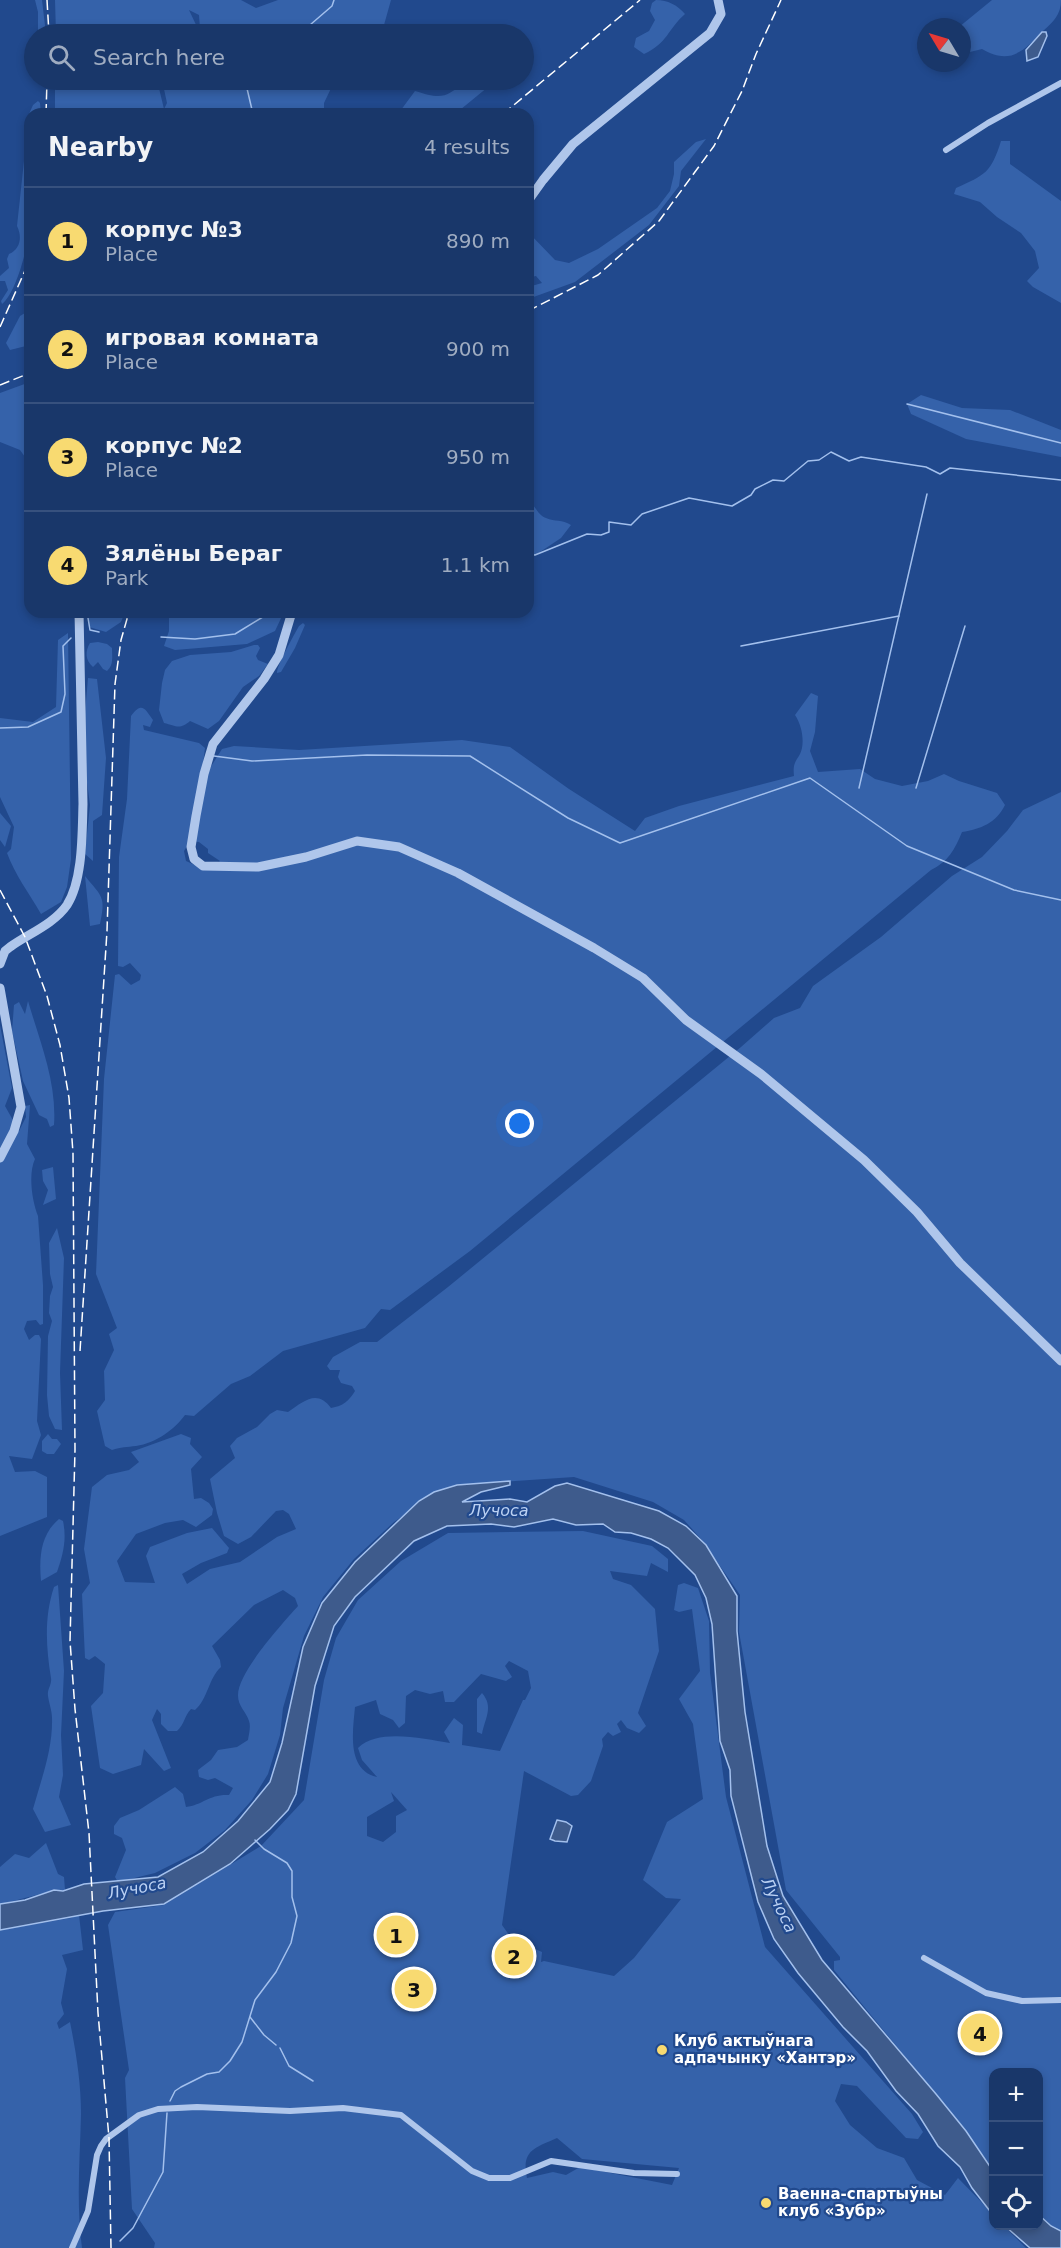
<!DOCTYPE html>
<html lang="en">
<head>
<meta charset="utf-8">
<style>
	:root { --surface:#19376a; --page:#223f70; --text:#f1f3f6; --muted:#9facc1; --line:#37517e; --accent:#f8da71 }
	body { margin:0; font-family:"DejaVu Sans",sans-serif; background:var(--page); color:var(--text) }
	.controls { position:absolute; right:18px; bottom:18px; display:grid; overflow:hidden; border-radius:12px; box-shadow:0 3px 9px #0003 }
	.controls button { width:54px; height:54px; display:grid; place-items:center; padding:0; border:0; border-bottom:2px solid var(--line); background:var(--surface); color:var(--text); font:30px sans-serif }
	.compass { position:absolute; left:917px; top:18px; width:54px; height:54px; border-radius:50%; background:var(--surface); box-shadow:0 3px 9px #0003; rotate:308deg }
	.you { position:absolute; left:520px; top:1124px; width:21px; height:21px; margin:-15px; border:4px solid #fff; border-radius:50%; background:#1a73e8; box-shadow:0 0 0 9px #1a73e833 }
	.badge { display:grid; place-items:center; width:39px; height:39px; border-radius:50%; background:var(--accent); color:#111; font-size:20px; font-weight:700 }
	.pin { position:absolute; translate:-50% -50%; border:3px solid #fff; box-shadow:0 2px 6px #0006 }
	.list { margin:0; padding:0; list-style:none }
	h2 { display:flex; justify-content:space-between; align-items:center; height:78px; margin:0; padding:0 24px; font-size:26px }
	h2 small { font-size:20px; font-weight:400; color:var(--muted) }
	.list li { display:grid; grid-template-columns:39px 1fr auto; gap:18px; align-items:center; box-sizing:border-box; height:108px; padding:0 24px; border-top:2px solid var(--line) }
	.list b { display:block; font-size:22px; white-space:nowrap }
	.list p { margin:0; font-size:20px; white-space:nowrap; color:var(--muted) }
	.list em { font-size:20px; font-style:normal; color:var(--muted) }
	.icon { flex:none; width:33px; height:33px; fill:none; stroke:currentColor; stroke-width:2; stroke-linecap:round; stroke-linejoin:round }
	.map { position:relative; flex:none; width:1061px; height:2248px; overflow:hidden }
	.search { position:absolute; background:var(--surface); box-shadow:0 3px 9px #0003; left:24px; top:24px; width:510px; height:66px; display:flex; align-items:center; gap:15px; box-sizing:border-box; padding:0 21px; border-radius:33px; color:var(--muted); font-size:22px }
	.panel { position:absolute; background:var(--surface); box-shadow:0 3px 9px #0003; left:24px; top:108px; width:510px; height:510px; border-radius:18px }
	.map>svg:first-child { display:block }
	.green { fill:#3562aa; fill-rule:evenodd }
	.water { fill:#3e5b8c; stroke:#a3c0ed; stroke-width:1.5 }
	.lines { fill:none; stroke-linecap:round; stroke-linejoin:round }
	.stream { stroke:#a3c0ed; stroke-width:1.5 }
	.minor { stroke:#afc6eb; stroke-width:6 }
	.tertiary { stroke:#afc6eb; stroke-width:9 }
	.rail { stroke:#fff; stroke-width:1.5; stroke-dasharray:10 4.5; stroke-linecap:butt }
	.poi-dot { fill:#f8da71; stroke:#21498d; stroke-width:2 }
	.labels { text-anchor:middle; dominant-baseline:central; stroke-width:4.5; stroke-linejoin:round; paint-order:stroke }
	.poi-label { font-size:15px; font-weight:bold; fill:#fff; stroke:#21498d; text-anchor:start }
	.water-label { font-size:16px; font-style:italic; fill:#bbd1f3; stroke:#21498d }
</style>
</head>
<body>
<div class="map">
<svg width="1061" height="2248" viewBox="0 0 1061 2248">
	<rect width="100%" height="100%" fill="#21498d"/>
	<!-- green -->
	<g class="green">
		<polygon points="35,0 42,0 46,34 38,34 38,12"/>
		<polygon points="55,0 241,0 256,8 278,0 391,0 384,25 376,34 197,34 200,29 199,15 189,10 198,29 191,34 56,34"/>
		<path d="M 656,0 C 668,0 677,5 685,14 C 667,30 668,43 644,54 L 634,47 L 636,38 L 649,31 L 655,20 L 650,11 L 652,3 Z"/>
		<path d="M 992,0 L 1061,0 C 1061,15 1053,22 1043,31 C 1024,50 1011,66 982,49 L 962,54 L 962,27 L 959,27 Z"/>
		<polygon points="55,80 157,80 164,109 167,103 162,80 335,80 324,103 324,114 55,114"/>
		<path d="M 465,80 L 481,80 L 488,87 L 455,114 L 398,114 L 415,91 C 440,99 447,99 465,80 Z"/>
		<path d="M 38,101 L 40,103 L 41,114 L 30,114 C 30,150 33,191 30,226 C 28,245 17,292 2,304 L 1,301 L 8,290 L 5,281 L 0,281 L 0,276 L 9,268 L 7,259 L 9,254 C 21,249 22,236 17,226 L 29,114 L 33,105 Z"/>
		<polygon points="706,139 681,171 679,186 649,225 575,282 528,299 528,287 542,283 536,276 528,278 528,232 555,260 569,263 598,249 657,208 670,191 674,174 674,162 696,142"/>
		<path d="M 1001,141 L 1010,141 L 1010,164 L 1061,201 L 1061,303 L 1033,287 L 1027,281 L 1039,268 L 1035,251 L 1021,233 L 997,217 L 980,202 L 954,194 L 956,188 C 985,175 991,173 1001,141 Z"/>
		<polygon points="30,310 30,345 10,350 6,343 20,316"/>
		<polygon points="30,382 30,464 20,450 0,442 0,393"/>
		<polygon points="921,395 962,408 1010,410 1061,430 1061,457 966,439 911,414 907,404"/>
		<path d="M 528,501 C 536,505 537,515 546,518 C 555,522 562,519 571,525 L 561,538 L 528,560 Z"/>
		<polygon points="87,612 125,612 121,622 106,632 89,627"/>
		<polygon points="169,612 284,612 275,631 247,644 175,650 164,646 169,631"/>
		<path d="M 303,623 L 305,625 L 295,648 L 281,672 L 277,673 C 277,665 294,635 299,626 Z"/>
		<path d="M 68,633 L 71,859 L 67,887 L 61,902 L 41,914 C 29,893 15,875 7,853 L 11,849 L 14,827 L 0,797 L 0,718 L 33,722 L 56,707 L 58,640 Z"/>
		<path d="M 98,642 L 107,644 L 112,648 C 112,656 114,665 107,671 L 103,669 L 98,662 L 93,667 C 85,660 85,651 90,643 Z"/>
		<path d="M 254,645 L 258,645 L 260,648 L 256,656 L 258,660 L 268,664 L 259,676 L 243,687 L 219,721 L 208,729 L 190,721 C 180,730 176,726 164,723 L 159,710 L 162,683 L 165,670 L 172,661 L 190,655 L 231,652 Z"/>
		<polygon points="88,678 97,679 106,758 102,815 93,821 93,861 85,854 90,805 85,767 85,713"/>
		<path d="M 811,693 L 818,696 L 815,732 L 810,751 L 818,772 L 860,769 L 875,779 L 902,786 L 928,781 L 944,774 L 959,781 L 997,793 L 1005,805 C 996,823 981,829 962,832 C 955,849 948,862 931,870 L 470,1251 L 390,1310 L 381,1309 L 365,1328 L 283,1351 L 250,1376 L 231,1384 L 194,1416 L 185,1415 C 174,1430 156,1443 136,1446 C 127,1447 121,1447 112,1450 L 105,1446 L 97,1411 L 105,1400 L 104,1371 L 114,1350 L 109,1334 L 117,1328 L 96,1274 L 104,1079 L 115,975 L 119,974 L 131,985 L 140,980 L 141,975 L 130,963 L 123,967 L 118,966 L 119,857 L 127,799 L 131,716 C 142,701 145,709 153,720 L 150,727 L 143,725 L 144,730 L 199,743 L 205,748 L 203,764 L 210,768 L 222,749 L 234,746 L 299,750 L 462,740 L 510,747 L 569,789 L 635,831 L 645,818 L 679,806 L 794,776 C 792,759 799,761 802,748 C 804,737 801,724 795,715 ZM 190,841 L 199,842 L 208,849 L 208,853 L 220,861 L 217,864 L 207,862 L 195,865 L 186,861 L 184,851 Z"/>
		<path d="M 1061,792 L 1061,2231 L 1051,2226 L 1039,2215 L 1038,2072 L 994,2072 L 993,2171 L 966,2131 L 834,1970 L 834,1961 L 840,1960 L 840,1957 L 786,1890 L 739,1632 L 740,1595 L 702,1540 L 684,1520 L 653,1502 L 574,1477 L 500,1482 L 438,1491 L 394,1522 L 354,1559 L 323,1597 L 304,1636 L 283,1708 L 280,1735 L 268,1774 L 252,1800 L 225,1830 L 195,1853 L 155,1873 L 118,1882 L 115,1877 L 126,1850 L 122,1838 L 114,1834 L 114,1826 L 120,1818 L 139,1810 L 175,1787 L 183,1794 L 186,1807 C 203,1805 209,1794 229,1795 L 233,1788 L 215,1778 L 208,1780 L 199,1777 L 198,1770 L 211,1760 L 218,1750 L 237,1747 L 248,1740 C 249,1734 251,1726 249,1721 C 246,1711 238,1707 238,1695 C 238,1672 282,1624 298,1606 L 295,1598 L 283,1590 L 254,1605 L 212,1646 L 220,1660 L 221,1667 C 208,1679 208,1699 195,1710 L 191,1709 C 184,1716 185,1724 177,1731 L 168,1731 L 161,1724 L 161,1714 L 157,1709 L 152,1720 L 171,1768 L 164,1771 L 144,1749 L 141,1765 L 113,1774 L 100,1768 L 91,1706 L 103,1693 L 105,1664 L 95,1656 L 89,1660 L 85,1658 L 82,1594 L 90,1583 L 84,1549 L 92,1487 L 107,1475 L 129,1470 L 139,1462 L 131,1452 L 181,1434 L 191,1438 L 190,1444 L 202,1457 L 191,1469 L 194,1499 L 201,1498 L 209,1503 L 213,1509 L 212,1515 L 196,1527 L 183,1520 L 165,1523 L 136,1534 L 117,1561 L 125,1582 L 155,1583 L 146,1556 L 150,1547 L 187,1533 L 212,1528 L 229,1548 L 227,1553 L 201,1563 L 182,1574 L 187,1584 L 210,1569 L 240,1562 L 277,1537 L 296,1529 L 289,1514 L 283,1510 L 276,1511 L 251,1537 L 238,1544 L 224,1536 L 217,1513 L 210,1479 L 235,1458 L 230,1446 L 237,1438 L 257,1427 L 270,1414 L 277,1410 L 288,1412 C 304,1401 317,1389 331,1408 C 343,1406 349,1401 355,1391 L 352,1386 L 341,1383 L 338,1377 L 340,1370 L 330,1370 L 327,1366 L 333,1357 L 360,1342 L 377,1342 L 448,1287 L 741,1047 L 774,1018 L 800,1008 L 813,986 L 881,937 L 952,876 L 982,857 L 1007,831 L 1023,810 Z"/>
		<polygon points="0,813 11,826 5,847 0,840"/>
		<path d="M 85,876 C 102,897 106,896 100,924 L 90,926 Z"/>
		<path d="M 28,1001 C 40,1042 57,1082 54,1125 L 50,1127 L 47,1119 L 39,1115 L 23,1081 L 12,1031 L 14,1005 L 19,1002 L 25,1014 Z"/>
		<path d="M 0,1025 L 12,1088 L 5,1106 L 19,1131 L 26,1117 L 25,1106 L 30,1105 L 27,1144 L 35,1159 C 28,1174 32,1201 38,1216 L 43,1285 L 43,1324 L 40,1325 L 36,1320 L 27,1321 L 24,1329 L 29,1340 L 35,1335 L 39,1335 L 41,1339 L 37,1421 L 41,1435 L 32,1459 L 9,1456 L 15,1472 L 35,1471 L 47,1477 L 47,1517 L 0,1536 Z"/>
		<polygon points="53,1167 56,1199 43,1205 48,1190 43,1181 42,1170"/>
		<polygon points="57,1228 64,1258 60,1373 62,1430 55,1429 49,1416 47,1395 48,1336 52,1321 49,1313 50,1296 53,1287 50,1274 49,1243"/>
		<polygon points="48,1434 52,1439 57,1439 61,1444 54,1454 47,1454 42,1451 42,1441"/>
		<path d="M 59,1519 L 63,1521 C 67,1540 63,1554 57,1572 L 41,1581 C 39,1558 40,1535 59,1519 Z"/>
		<path d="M 583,1531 L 652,1546 L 668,1559 L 668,1572 L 651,1563 L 647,1576 L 610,1571 L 613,1579 L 631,1585 L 655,1609 L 659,1651 L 638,1713 L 646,1726 L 639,1733 L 627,1728 L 621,1720 L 617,1724 L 621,1732 L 613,1736 L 608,1732 L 602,1739 L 603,1746 L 591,1781 L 578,1795 L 571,1796 L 524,1771 L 502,1925 L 512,1939 L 542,1952 L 541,1962 L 544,1961 L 614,1976 L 634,1958 L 681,1899 L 666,1898 L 643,1880 L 667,1822 L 703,1799 L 693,1724 L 679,1699 L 700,1671 L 692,1609 L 679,1612 L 674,1610 L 678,1585 L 684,1583 L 698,1588 L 709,1621 L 710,1673 L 726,1797 L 765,1947 L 912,2114 L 923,2132 L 918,2139 L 906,2138 L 857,2086 L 841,2084 L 835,2101 L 850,2125 L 877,2148 L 904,2158 L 917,2180 L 945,2195 L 958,2178 L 993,2214 L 994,2226 L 1004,2226 L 1026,2248 L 154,2248 L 155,2243 L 132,2209 L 125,2078 L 129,2070 L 108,1925 L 115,1912 L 164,1905 L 261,1846 L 304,1800 L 324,1680 L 336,1638 L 358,1600 L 401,1561 L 448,1533 ZM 509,1661 L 528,1671 L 531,1688 L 525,1700 L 523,1700 L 500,1751 L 462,1745 L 463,1725 L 454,1718 L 444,1732 L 450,1743 C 423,1739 379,1728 358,1748 L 362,1760 L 377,1777 C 346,1770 353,1730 355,1707 L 376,1700 L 380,1714 L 393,1720 L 399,1728 L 405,1723 L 406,1696 L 415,1690 L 430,1694 L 443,1691 L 445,1702 L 454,1702 L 481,1674 L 506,1681 L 512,1677 L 505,1666 ZM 391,1792 L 407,1810 L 396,1816 L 396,1832 L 383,1842 L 367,1836 L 367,1817 L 394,1801 ZM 557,2138 L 582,2159 L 679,2168 L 672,2185 L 580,2167 L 566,2175 L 553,2172 L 527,2178 C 521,2150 535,2148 557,2138 Z"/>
		<path d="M 58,1585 L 64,1671 L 61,1735 L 63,1775 L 59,1797 L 71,1825 L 45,1832 L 33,1809 C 41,1780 53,1749 52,1718 C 52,1711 49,1703 48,1696 C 47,1689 52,1685 51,1678 C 46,1647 44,1617 54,1587 Z"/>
		<path d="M 482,1693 C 494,1707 485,1718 482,1734 L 477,1732 L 477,1699 Z"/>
		<path d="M 46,1843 L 58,1874 L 64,1877 L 65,1890 C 44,1891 22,1900 0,1904 L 0,1867 L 15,1854 L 29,1858 Z"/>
		<path d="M 79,1915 L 83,1950 L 62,1955 L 67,1969 L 61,2003 L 64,2014 L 57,2023 L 59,2029 L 70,2022 C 76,2052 81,2082 81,2114 C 80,2159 76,2203 82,2248 L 0,2248 L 0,1930 L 71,1918 Z"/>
	</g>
	<!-- water -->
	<g class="water">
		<polygon points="1042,32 1046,32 1047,36 1038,57 1027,61 1026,50"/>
		<polygon points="510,1481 510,1485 481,1492 462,1502 510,1499 527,1502 555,1486 567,1483 659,1511 686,1526 706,1545 737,1596 737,1631 745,1712 767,1846 783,1896 822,1960 936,2094 966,2131 993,2171 993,2215 972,2188 960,2167 938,2146 918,2114 896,2091 867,2051 843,2027 798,1973 774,1939 758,1902 731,1796 730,1770 720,1741 712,1624 706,1598 695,1575 668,1548 651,1539 631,1533 615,1532 603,1524 576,1525 553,1519 514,1527 491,1524 447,1526 414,1541 355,1597 334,1626 315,1686 296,1794 288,1810 270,1829 230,1864 164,1904 103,1911 0,1930 0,1904 25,1900 54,1890 63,1891 84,1884 158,1877 203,1852 238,1821 270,1782 282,1743 303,1647 322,1603 355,1562 419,1501 434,1492 457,1485"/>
		<polygon points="557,1820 566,1822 572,1826 567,1842 555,1841 550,1839"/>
		<polygon points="1039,2215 1051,2226 1061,2231 1061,2248 1030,2248 1005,2226 1038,2226"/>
	</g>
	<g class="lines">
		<!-- stream -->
		<g class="stream">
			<polyline points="249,34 251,30 272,27 303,31 332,6 334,0"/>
			<polyline points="245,80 253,114"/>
			<polyline points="907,404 1061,443"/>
			<polyline points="528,554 535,555 587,534 601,535 609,532 609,522 631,525 642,514 689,498 732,506 751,495 755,489 773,480 784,481 808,461 819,460 831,452 849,461 861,457 926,467 940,474 950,468 1061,480"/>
			<polyline points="87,612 90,630 99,632"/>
			<polyline points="161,637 195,639 235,634 271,612"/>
			<polyline points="741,646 899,616"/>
			<polyline points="0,728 28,727 61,712 65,694 63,646 71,638"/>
			<polyline points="214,756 252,761 367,755 470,756 568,818 620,843 810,778 907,846 1014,890 1061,900"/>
			<polyline points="859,788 927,494"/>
			<polyline points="916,788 965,626"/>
			<polyline points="250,2017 264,2035 276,2045"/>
			<polyline points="280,2048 289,2066 313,2081"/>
			<polyline points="170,2101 175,2091 181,2087 207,2074 219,2072 230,2061 242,2042 255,2000 276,1972 291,1943 297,1916 292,1897 292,1871 287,1863 264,1849 255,1840"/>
			<polyline points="120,2241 133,2228 163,2172 167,2113"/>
		</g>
		<!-- minor -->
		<g class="minor">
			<polyline points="946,150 988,123 1061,83"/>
			<polyline points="924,1958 986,1993 1022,2001 1061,2000"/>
			<polyline points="72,2248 88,2211 97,2155 101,2146 106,2139 139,2115 158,2109 197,2107 290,2111 343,2108 401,2115 472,2171 489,2178 510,2178 551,2161 634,2173 677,2174"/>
		</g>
		<!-- tertiary -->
		<g class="tertiary">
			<polyline points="528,201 543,180 573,144 710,33 721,14 718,0"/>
			<polyline points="292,612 279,655 264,679 213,744 204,774 196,816 191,847 194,859 203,866 258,867 306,857 357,841 399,847 458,873 594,948 643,978 686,1020 761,1074 864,1160 917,1212 960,1263 1061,1361"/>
			<path d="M 0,964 L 5,951 L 10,947 C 28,934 54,924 67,905 C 83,880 82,834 83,804 L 79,612"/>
			<polyline points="0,988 21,1107 14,1131 0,1158"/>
		</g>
		<!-- rail -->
		<g class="rail">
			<polyline points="47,0 49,34"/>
			<polyline points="46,114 47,80"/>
			<polyline points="503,114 640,0"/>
			<polyline points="528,311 598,275 659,221 714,146 742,91 756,54 781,0"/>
			<polyline points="0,327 27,266 30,251"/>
			<polyline points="0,385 30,373"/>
			<polyline points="0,890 25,937 47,996 60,1045 69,1098 73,1153 75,1450 70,1641 75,1709 89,1833 98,2013 109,2138 111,2248"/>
			<polyline points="80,1351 107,931 115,684 121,640 129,612"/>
		</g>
	</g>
	<!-- markers -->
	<g class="poi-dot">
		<circle cx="662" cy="2050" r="6"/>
		<circle cx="766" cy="2203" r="6"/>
	</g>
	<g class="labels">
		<!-- poi labels -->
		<g class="poi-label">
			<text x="674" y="2041">Клуб актыўнага<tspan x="674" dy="17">адпачынку «Хантэр»</tspan></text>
			<text x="778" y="2194">Ваенна-спартыўны<tspan x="778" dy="17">клуб «Зубр»</tspan></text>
		</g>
		<!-- water labels -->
		<g class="water-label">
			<text x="499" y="1510">Лучоса</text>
			<text transform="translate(137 1888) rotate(-11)">Лучоса</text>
			<text transform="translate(779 1905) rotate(64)">Лучоса</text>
		</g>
	</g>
</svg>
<div class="controls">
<button>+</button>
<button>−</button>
<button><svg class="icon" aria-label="locate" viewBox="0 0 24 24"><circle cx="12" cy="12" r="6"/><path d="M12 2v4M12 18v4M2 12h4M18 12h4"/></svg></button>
</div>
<svg class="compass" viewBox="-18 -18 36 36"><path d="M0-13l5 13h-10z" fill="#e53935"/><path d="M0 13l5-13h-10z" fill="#9facc1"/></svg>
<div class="you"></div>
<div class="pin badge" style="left:396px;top:1935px">1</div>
<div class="pin badge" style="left:514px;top:1956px">2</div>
<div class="pin badge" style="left:414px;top:1989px">3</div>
<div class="pin badge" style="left:980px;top:2033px">4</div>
<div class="search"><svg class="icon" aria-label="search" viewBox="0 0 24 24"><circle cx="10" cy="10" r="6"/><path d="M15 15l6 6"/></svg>Search here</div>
<section class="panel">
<h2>Nearby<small>4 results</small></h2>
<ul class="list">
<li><span class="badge">1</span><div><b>корпус №3</b><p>Place</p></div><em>890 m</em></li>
<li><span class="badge">2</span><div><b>игровая комната</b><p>Place</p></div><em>900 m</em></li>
<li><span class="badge">3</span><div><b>корпус №2</b><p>Place</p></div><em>950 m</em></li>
<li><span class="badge">4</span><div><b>Зялёны Бераг</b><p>Park</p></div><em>1.1 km</em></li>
</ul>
</section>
</div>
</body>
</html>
